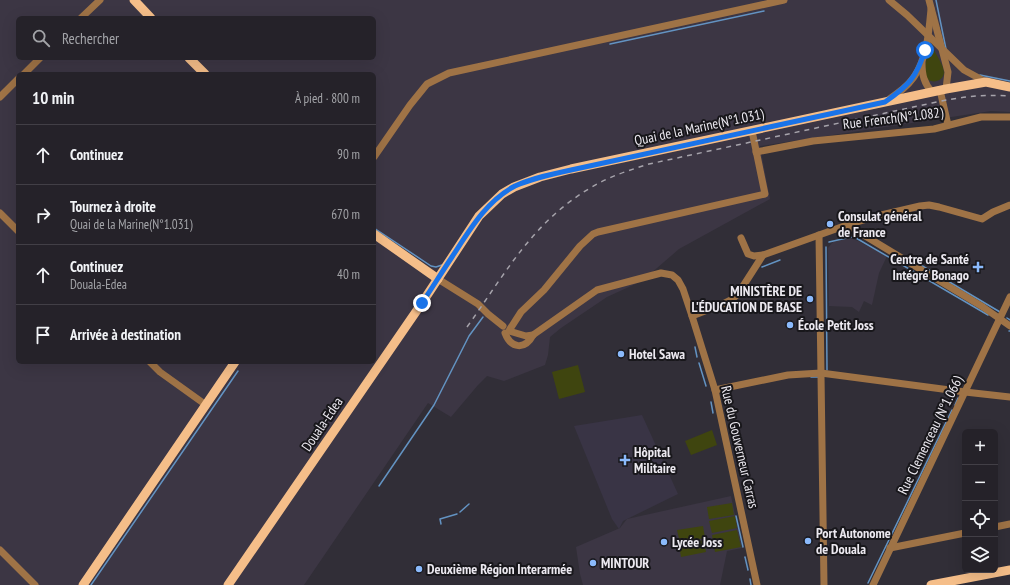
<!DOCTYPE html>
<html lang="fr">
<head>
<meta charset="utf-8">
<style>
	:root { --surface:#252229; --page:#2d2a31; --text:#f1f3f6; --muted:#a3a4a8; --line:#423f46 }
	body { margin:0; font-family:"PT Sans Narrow",sans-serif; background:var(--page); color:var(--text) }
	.controls { position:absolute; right:12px; bottom:12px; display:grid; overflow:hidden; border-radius:6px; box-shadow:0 4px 16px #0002 }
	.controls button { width:36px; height:36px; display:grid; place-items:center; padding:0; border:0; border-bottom:1px solid var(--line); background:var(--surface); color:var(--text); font:20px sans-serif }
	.stop { position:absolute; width:12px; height:12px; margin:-9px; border:3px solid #1a73e8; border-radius:50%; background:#fff }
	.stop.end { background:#1a73e8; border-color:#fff; box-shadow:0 1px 4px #0008 }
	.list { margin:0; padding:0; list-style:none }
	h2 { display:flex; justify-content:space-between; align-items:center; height:52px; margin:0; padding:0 16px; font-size:17px }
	h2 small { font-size:13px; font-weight:400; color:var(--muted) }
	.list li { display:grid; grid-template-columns:26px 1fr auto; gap:12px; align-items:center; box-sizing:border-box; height:60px; padding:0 16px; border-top:1px solid var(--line) }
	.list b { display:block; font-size:15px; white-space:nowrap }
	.list p { margin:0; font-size:13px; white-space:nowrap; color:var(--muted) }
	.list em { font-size:13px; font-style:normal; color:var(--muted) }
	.icon { flex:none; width:22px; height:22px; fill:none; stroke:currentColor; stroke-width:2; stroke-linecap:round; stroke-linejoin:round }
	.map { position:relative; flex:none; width:1010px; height:585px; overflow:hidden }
	.search { position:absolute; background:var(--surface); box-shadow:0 4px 16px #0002; left:16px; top:16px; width:360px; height:44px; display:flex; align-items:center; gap:10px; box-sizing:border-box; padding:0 14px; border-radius:6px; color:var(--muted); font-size:15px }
	.panel { position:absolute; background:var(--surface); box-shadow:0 4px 16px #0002; left:16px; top:72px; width:360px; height:292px; border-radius:6px }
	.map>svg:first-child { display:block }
	.built { fill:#3c3644; fill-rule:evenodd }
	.medical { fill:#393445 }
	.green { fill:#3f450f }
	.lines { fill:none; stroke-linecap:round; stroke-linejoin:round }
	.stream { stroke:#6393c2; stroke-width:1.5 }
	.minor { stroke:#9f7346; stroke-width:7 }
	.major { stroke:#f5be89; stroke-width:9 }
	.rail { stroke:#a6a3ab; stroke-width:1.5; stroke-dasharray:5 5; stroke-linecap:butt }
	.route { stroke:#1a73e8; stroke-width:5 }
	.poi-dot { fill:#8bbafc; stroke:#18171b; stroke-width:1.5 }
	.labels { text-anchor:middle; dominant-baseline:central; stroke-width:4; stroke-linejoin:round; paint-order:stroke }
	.street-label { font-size:14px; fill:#ece9f0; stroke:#18171b }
	.poi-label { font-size:14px; font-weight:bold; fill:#ece9f0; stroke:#18171b; text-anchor:start }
</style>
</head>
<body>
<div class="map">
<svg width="1010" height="585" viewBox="0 0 1010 585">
	<rect width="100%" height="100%" fill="#312e37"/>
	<!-- built -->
	<g class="built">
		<path d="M 0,0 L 1010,0 L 1010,112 L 991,111 L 760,146 L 770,199 L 679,249 L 642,281 L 607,297 L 561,328 L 550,337 L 548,355 L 545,365 L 504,381 L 487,376 L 478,385 L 451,417 L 428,403 L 304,585 L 0,585 ZM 18,18 L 374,18 L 374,58 L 18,58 ZM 18,74 L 374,74 L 374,362 L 18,362 Z"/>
		<polygon points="850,238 858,241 887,256 879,273 872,305 864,301 859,312 852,307 829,306 828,248 833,242"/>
		<polygon points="731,496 742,548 727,551 720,585 583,585 580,574 576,547 620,528 627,519"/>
	</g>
	<!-- medical -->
	<polygon class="medical" points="642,415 678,494 623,521 619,529 612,519 574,426"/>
	<!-- green -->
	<g class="green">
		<path d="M 930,48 L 934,50 C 937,56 944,66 944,73 C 943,82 929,85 926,76 C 922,68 928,56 930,48 Z"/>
		<polygon points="578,365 585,392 559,399 552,372"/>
		<polygon points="712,430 717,445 691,455 685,441"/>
		<polygon points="732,503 734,515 709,519 707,507"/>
		<polygon points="735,516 737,528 712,533 709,521"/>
		<polygon points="703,526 705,538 680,543 677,530"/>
		<polygon points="737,530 741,547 715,552 712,535"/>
		<polygon points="704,540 706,552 681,557 679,545"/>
	</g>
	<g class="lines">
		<!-- stream -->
		<g class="stream">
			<polyline points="936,0 946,49"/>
			<polyline points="610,44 764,11"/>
			<polyline points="980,75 1010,81"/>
			<polyline points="374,228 431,266 436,267 442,265"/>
			<polyline points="829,242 851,237 856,238 988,315"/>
			<polyline points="826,247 827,370"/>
			<polyline points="919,264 1000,312"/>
			<polyline points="762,267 780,260"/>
			<polyline points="1007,318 1010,320"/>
			<polyline points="1009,331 1010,331"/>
			<polyline points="695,347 697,357"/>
			<polyline points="699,363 706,386"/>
			<polyline points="811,377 819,377"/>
			<polyline points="711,402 713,413"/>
			<polyline points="955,405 958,398"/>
			<polyline points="379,486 434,405 469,336 483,317"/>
			<polyline points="460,512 469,504"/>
			<polyline points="736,516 743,547"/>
			<polyline points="441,524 440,519 457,514"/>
			<polyline points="745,557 748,570"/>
			<polyline points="750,579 751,585"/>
			<polyline points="868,583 952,410"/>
			<polyline points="91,585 238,371"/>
		</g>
		<!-- minor -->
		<g class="minor">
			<polyline points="889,0 907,15 964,70 986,82"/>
			<polyline points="929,0 948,72 946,89"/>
			<polyline points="81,18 100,0"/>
			<path d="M 922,63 C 922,75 924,83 932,92"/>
			<polyline points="24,74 40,58"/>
			<polyline points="940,90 948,125"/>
			<polyline points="0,97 18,79"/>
			<path d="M 888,100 C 898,93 907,87 914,77 C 927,58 929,31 931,9"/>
			<polyline points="756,152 813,141 934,129 981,117 1010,117"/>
			<polyline points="374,157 410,105 427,84 449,73 784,0"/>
			<polyline points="0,213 18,231"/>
			<polyline points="847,225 983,307 1010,326"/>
			<polyline points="819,235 824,585"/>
			<polyline points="741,238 748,254 754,256 763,255"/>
			<polyline points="438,279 478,304 488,314 503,326"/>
			<polyline points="692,316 723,304 731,300 738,294 763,255 847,225 877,216 920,206 929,205 939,207 982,219 993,212 1010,205"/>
			<polyline points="510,329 521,312 544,290 580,246 593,234 598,232 765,194 752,131"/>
			<polyline points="509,331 526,336 533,335"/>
			<path d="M 505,333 C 511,349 525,350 533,335 L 597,290 L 661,273 L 672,275 L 678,280 L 683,289 L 692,316 L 715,390 L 757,585"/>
			<polyline points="150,362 160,372 206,405"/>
			<polyline points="715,390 788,375 821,373 965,392 1010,397"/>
			<polyline points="995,527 1010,524"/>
			<polyline points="890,548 965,533"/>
			<polyline points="0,550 35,585"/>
			<polyline points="873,585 1010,297"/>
		</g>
		<!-- major -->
		<g class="major">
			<polyline points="134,0 151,18"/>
			<polyline points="189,58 205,74"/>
			<polyline points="374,234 438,279"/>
			<polyline points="83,585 235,362"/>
			<polyline points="228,585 422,303 479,216 502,194 514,187 540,177 571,169 946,89 986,82 1010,87"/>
			<polyline points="931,585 1010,570"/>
		</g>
		<!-- rail -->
		<path class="rail" d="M 467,327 C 505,274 533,221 592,187 C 610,176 630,170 649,164 L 932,103 C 960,97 981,94 1010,96"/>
	</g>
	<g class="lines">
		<!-- route -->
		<path class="route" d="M 422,303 C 432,288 442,272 452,257 C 469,231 486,201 515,186 C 533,178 552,174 571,170 L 885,102 C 908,86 917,77 925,50"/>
	</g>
	<!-- markers -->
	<g class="poi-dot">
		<circle cx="830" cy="224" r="4"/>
		<path d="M976 261h4v4h4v4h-4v4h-4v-4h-4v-4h4z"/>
		<circle cx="810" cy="299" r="4"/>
		<circle cx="790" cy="325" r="4"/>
		<circle cx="621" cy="354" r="4"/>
		<path d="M623 454h4v4h4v4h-4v4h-4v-4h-4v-4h4z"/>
		<circle cx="808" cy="541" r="4"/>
		<circle cx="664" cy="542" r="4"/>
		<circle cx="593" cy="563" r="4"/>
		<circle cx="419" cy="569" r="4"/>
	</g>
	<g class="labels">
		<!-- street labels -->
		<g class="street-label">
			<text transform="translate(893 118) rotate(-7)">Rue French(N°1.082)</text>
			<text transform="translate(699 127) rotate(-12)">Quai de la Marine(N°1.031)</text>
			<text transform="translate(322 424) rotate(-56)">Douala-Edea</text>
			<text transform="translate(930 435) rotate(-64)">Rue Clemenceau (N°1.066)</text>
			<text transform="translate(740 447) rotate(77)">Rue du Gouverneur Carras</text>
		</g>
		<!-- poi labels -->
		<g class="poi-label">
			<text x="838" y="216">Consulat général<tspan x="838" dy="16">de France</tspan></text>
			<text x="969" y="259" text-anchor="end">Centre de Santé<tspan x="969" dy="16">Intégré Bonago</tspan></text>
			<text x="802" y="291" text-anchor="end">MINISTÈRE DE<tspan x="802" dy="16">L'ÉDUCATION DE BASE</tspan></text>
			<text x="798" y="325">École Petit Joss</text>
			<text x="629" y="354">Hotel Sawa</text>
			<text x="634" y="452">Hôpital<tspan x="634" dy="16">Militaire</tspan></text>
			<text x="816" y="533">Port Autonome<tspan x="816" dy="16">de Douala</tspan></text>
			<text x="672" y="542">Lycée Joss</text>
			<text x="601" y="563">MINTOUR</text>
			<text x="427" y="569">Deuxième Région Interarmée</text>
		</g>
	</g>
</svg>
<div class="controls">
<button>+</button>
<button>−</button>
<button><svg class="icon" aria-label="locate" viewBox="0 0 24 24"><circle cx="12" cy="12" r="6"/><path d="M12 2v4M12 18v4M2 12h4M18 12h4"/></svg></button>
<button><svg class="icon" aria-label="layers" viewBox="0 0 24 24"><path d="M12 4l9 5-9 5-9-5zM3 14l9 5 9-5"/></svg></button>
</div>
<div class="stop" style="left:925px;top:50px"></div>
<div class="stop end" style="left:422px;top:303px"></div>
<div class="search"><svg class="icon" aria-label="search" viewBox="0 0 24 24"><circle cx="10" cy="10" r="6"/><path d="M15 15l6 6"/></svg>Rechercher</div>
<section class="panel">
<h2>10 min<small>À pied · 800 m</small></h2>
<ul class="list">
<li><svg class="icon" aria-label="ahead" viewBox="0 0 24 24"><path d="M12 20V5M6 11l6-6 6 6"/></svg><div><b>Continuez</b></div><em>90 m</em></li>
<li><svg class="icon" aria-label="right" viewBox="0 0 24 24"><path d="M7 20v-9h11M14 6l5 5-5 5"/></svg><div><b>Tournez à droite</b><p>Quai de la Marine(N°1.031)</p></div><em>670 m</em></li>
<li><svg class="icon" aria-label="ahead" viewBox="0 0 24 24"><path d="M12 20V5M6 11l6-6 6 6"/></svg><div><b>Continuez</b><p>Douala-Edea</p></div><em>40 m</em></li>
<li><svg class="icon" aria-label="arrive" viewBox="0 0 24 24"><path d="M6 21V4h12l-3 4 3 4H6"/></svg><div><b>Arrivée à destination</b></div></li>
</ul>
</section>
</div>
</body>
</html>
